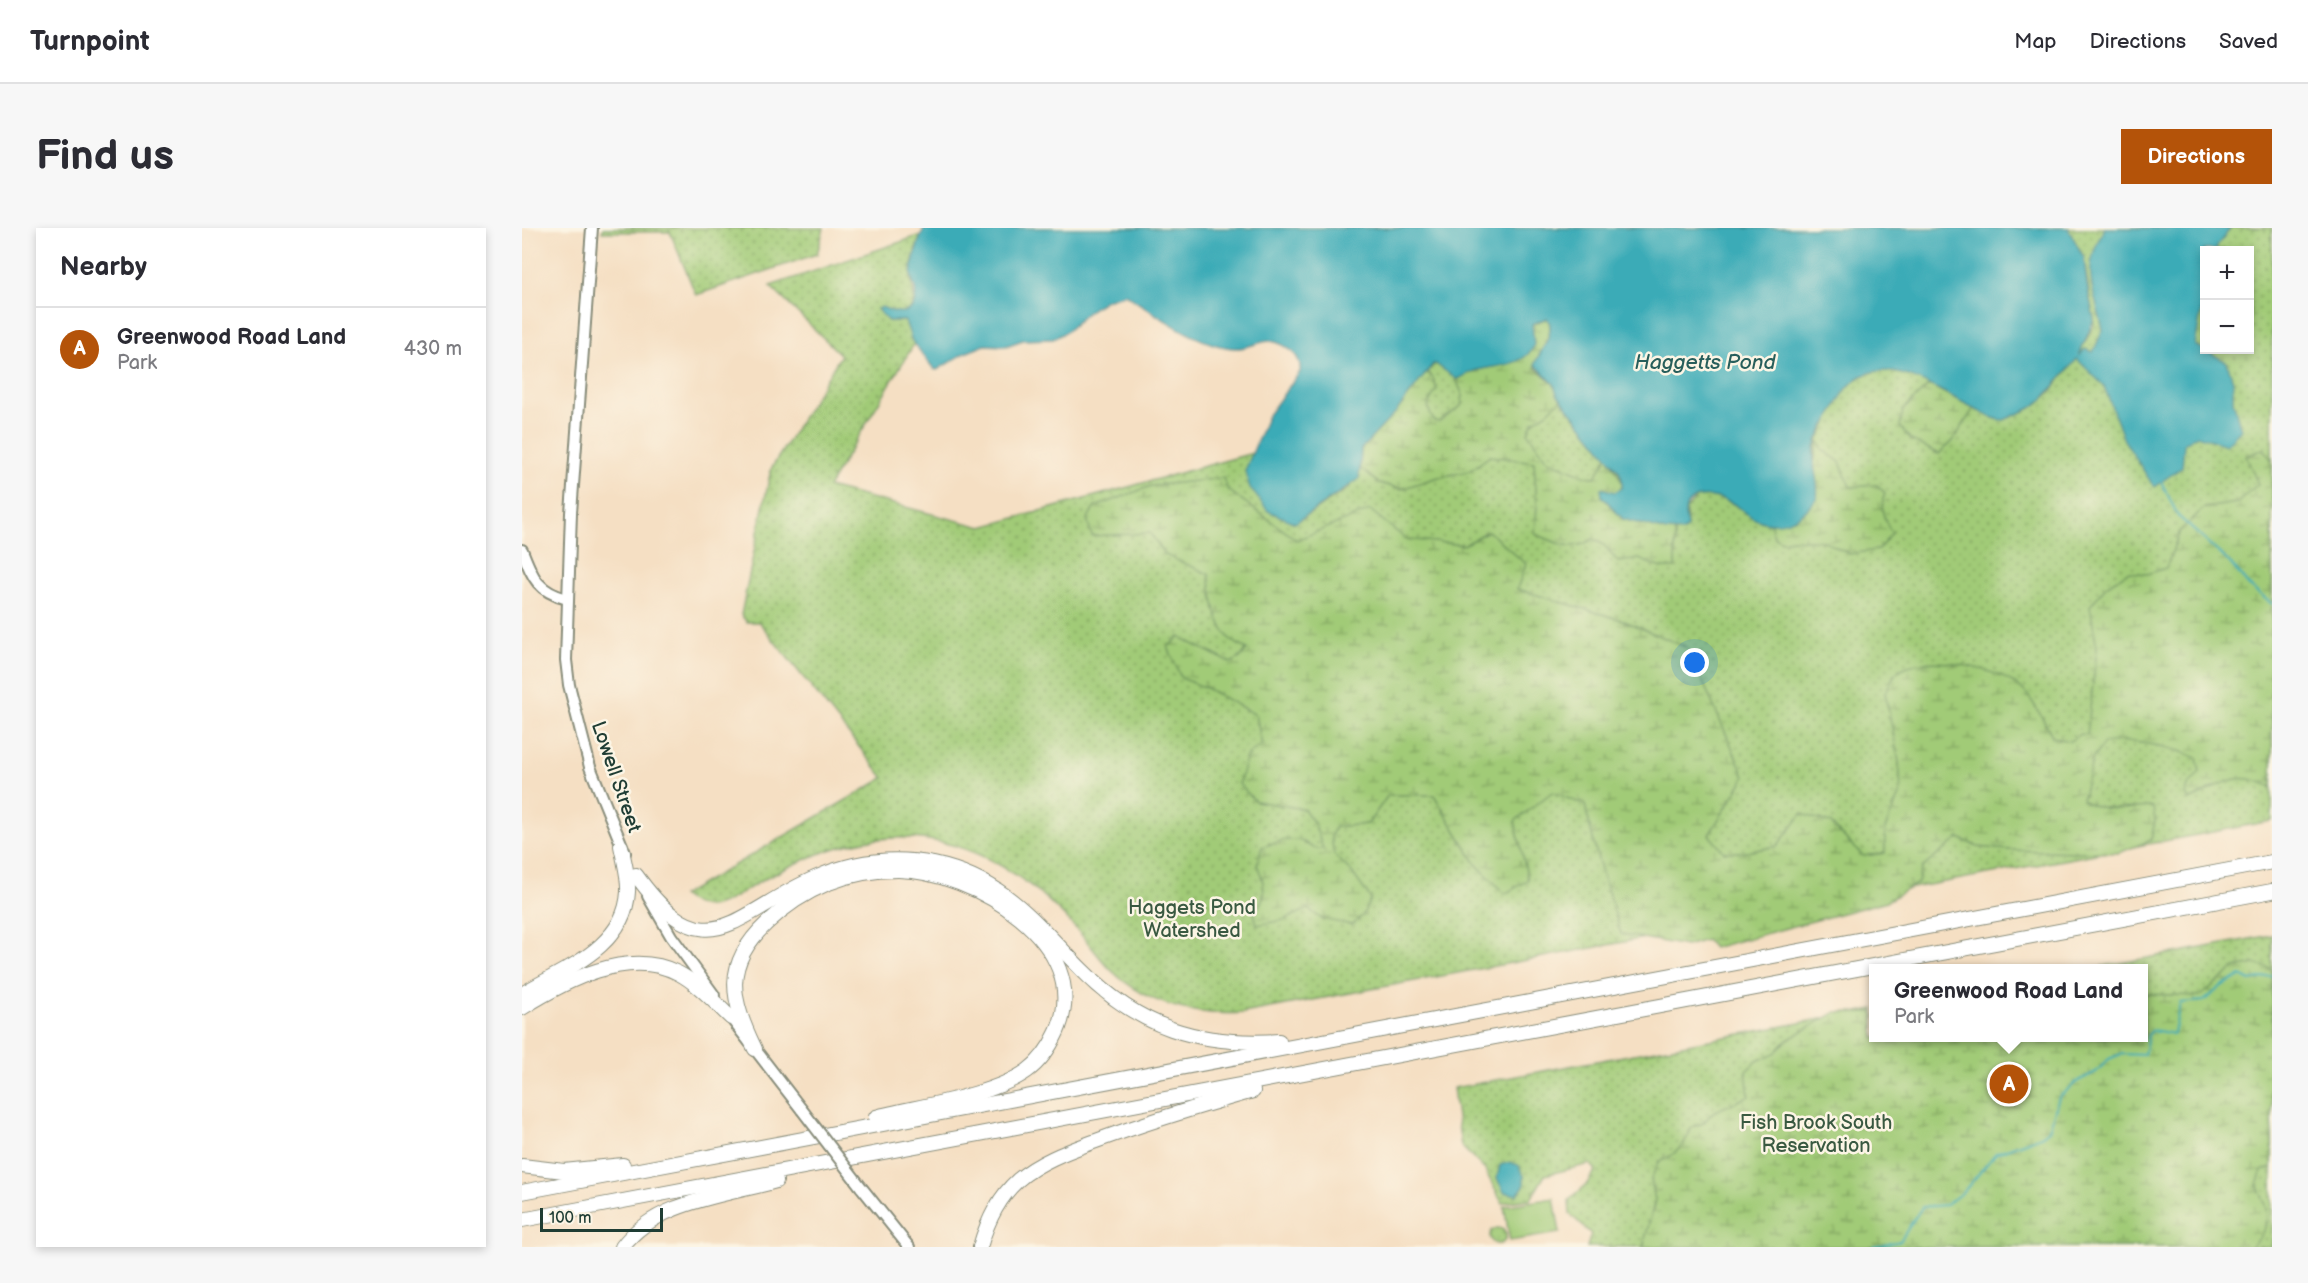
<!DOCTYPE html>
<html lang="en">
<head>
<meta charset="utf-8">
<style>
	:root { --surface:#fff; --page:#f7f7f7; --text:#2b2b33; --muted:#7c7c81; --line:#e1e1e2; --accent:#b45309 }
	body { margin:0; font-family:"Balsamiq Sans",sans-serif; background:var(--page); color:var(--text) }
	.controls { position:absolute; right:18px; top:18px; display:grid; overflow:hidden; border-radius:0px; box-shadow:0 3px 9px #0003 }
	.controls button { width:54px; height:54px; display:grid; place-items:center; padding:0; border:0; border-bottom:2px solid var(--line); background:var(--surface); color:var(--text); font:30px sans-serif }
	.scale { position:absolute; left:18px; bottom:15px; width:123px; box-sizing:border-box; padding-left:6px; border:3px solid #1f3d34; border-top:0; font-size:16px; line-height:21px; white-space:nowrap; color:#1f3d34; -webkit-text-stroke:4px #fcf5e5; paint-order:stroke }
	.you { position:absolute; left:1173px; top:435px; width:21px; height:21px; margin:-15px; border:4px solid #fff; border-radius:50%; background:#1a73e8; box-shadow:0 0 0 9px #1a73e833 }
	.badge { display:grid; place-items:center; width:39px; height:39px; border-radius:50%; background:var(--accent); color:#fff; font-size:20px; font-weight:700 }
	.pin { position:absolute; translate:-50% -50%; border:3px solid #fff; box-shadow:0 2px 6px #0006 }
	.popup { position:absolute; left:1347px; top:736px; width:279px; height:78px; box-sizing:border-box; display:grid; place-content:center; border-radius:0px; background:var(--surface); filter:drop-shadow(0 2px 4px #0005); font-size:20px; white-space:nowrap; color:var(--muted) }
	.popup b { font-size:22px; color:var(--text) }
	.popup::after { content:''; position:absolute; left:50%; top:100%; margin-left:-12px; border:12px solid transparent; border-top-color:var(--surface) }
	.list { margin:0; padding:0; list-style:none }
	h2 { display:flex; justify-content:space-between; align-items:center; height:78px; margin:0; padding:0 24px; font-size:26px }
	h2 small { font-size:20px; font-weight:400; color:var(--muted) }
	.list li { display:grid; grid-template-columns:39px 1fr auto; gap:18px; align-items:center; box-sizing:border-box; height:84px; padding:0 24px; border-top:2px solid var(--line) }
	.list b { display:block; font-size:22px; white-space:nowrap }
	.list p { margin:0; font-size:20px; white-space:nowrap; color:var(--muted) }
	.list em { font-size:20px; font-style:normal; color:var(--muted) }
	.map { position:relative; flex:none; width:1750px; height:1019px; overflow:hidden; border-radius:0px }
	header { display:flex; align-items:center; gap:36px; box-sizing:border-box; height:84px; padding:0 30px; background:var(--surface); border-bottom:2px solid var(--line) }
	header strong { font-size:28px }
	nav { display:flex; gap:33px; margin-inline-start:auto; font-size:21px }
	.intro { display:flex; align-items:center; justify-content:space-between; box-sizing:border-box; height:144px; padding:0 36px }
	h1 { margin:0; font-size:42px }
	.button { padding:15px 27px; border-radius:0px; background:var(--accent); color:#fff; font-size:21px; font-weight:700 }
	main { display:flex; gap:36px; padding:0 36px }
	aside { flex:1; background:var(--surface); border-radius:0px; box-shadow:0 3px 9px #0003 }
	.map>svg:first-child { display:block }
	.grass { fill:url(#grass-dots); stroke:#608456; stroke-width:1.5; fill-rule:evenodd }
	.wetland { fill:url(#wetland-marsh); stroke:#608456; stroke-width:1.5 }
	.garden { fill:#a1cb77; stroke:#608456; stroke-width:1.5 }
	.water { fill:#3babb7; stroke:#2d7476; stroke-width:1.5 }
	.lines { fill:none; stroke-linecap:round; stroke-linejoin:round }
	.stream { stroke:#3babb7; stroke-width:2 }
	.secondary-casing { stroke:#8a8e7c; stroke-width:14 }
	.highway-casing { stroke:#8a8e7c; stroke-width:16 }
	.secondary { stroke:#fff; stroke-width:10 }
	.highway { stroke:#fff; stroke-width:14 }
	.secondary-bridge-casing { stroke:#8a8e7c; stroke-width:14; stroke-linecap:butt }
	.secondary-bridge { stroke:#fff; stroke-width:10 }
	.labels { text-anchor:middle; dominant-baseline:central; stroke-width:5; stroke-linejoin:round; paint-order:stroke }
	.street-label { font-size:20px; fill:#1f3d34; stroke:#fcf5e5 }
	.park-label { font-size:20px; fill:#395941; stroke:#fcf5e5 }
	.water-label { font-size:21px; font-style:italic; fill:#275e5b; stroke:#fcf5e5 }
</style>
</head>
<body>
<header>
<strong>Turnpoint</strong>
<nav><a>Map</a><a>Directions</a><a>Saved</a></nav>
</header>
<div class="intro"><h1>Find us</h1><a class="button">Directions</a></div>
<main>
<aside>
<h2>Nearby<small></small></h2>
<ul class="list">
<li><span class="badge">A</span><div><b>Greenwood Road Land</b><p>Park</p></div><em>430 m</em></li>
</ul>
</aside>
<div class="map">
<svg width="1750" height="1019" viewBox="0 0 1750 1019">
	<defs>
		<pattern id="grass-dots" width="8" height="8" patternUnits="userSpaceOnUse" patternTransform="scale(1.5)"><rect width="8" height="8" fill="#a1cb77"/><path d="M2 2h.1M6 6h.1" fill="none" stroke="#83a662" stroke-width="1.8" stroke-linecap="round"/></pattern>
		<pattern id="wetland-marsh" width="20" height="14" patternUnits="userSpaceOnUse" patternTransform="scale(1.5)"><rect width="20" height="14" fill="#a1cb77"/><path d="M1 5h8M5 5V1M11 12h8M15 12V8" fill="none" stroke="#83a662"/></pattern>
	</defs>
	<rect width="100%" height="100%" fill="#fcf5e5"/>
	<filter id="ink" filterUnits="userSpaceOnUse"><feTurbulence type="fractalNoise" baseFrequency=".0167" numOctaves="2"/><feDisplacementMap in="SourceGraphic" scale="12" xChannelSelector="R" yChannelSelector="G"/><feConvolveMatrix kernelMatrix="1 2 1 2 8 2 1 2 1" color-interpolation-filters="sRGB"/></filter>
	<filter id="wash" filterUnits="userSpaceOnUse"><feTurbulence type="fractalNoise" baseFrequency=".008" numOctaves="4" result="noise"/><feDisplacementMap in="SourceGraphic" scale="24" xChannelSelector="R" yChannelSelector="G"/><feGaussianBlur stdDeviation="1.35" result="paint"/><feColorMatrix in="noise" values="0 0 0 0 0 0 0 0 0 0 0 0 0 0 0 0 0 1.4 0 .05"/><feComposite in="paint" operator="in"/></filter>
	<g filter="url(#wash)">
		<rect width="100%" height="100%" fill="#f5dfc3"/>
		<!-- grass -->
		<g class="grass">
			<polygon points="81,0 302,0 295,26 174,67 148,4 80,4"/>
			<path d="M 1546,0 L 1750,0 L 1750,593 L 721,785 C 676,788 634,780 598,750 C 581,737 571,719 556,703 C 519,661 474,626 418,614 C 353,600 297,622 241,652 C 226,660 209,674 193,678 C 180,680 169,676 159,668 L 362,550 L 237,394 L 225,394 L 219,387 L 249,241 L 319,127 L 248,58 L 399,7 C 394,18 389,36 389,48 C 389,61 399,78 381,85 C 372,88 364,80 355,81 L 366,93 L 383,93 L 392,116 L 306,259 L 460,299 L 731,225 L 723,243 L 746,283 L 773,295 L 827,260 L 838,235 L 904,143 L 914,136 L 921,141 L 1035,166 L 1097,243 L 1113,296 L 1160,304 L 1165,300 L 1164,281 L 1175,269 C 1196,266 1214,275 1230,289 L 1293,219 L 1320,164 L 1332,153 L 1344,146 L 1357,142 L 1394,148 L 1455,182 L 1482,192 L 1509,180 L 1528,165 L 1554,131 L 1572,97 L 1562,30 ZM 1682,22 L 1728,22 L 1728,122 L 1682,122 Z"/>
			<polygon points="1750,707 1750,1019 1065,1019 1069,1006 1048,986 1047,972 1064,957 1074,942 1068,936 1023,947 1009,971 980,975 963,942 939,918 931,860 1352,781 1352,810 1622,810 1622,740 1571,740"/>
			<circle cx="976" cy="1008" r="8"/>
		</g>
		<!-- wetland -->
		<g class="wetland">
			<path d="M 1025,90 C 1036,105 1014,124 1014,140 L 1032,156 L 1039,171 L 1026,184 L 1010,194 L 1006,205 L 1025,232 L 1064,248 L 1073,249 L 1086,228 L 1101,256 L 1096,263 L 1080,268 L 1101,291 L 1153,304 L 1153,340 L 1139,340 L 1117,331 L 1096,334 L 1082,317 L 1071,311 C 1051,325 1034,314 1013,306 L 1015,277 L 1012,234 L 968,228 L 947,243 L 913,250 L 879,261 L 857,255 L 838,240 L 839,221 L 874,184 L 904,143 L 911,150 L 915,162 C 905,175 903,178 912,193 L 917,194 L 939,178 L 941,168 L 934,151 L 953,143 L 1001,130 L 1012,118 L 1010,96 Z"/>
			<polygon points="1407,157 1452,180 1431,213 1417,226 1389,212 1378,198 1381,182"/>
			<path d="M 1296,212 L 1301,222 L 1318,234 L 1328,259 L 1355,257 L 1363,265 C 1357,280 1362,292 1370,305 L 1356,322 L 1327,326 L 1303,313 L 1270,311 L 1260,313 L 1252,309 L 1248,294 L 1272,291 L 1295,269 L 1291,241 Z"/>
			<path d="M 1741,221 L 1750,232 L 1750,559 C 1711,540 1703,557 1667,572 L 1664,566 L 1666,558 L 1678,544 L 1675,530 C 1653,519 1607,510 1582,515 L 1571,530 L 1560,572 C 1581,585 1607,580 1631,579 L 1633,593 L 1629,612 L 1597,625 L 1488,622 L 1456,619 L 1437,610 L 1400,640 L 1396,655 L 1365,673 L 1191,720 L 1184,712 L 1164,718 L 1099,706 L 1075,628 L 1063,577 L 1030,564 L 993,593 L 1006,652 L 983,666 L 954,636 L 912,567 L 866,567 L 846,596 L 813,599 L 809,608 L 812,627 L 829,643 L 849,671 L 840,688 L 830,697 L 800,691 L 786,681 L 762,692 L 735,697 L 732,684 C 746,670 743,654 735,637 L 740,619 C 752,615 767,609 779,613 C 788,617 791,622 801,621 L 792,595 L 782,581 L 733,573 L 717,556 L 725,527 L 740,517 L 734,487 L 684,460 L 659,450 L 646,419 L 657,409 L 709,435 L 718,430 L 725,421 C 720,418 712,415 708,411 C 693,395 690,366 687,346 L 643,327 L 628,305 L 570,308 L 565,291 L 573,279 L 629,258 L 701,250 L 706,262 L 775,312 L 848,282 L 884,311 L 942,317 L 966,303 L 1004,336 L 995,361 L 1100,392 L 1166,420 L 1223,549 L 1187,607 L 1202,624 L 1224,624 L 1255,618 L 1280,586 L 1308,595 L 1341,628 L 1363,625 L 1363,601 L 1379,562 L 1377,534 L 1363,465 C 1366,459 1370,450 1374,445 C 1400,422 1479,440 1501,462 C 1512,473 1523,495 1531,509 L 1548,513 L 1558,506 L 1565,507 L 1575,420 L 1568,378 L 1584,358 L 1606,344 L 1625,346 L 1644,340 L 1658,303 L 1682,280 L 1715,275 L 1736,256 L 1724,228 Z"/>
			<path d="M 1733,736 L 1750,741 L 1750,940 L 1740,942 L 1735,957 C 1748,982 1750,1000 1728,1019 L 1121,1019 L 1133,972 L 1129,951 L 1137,934 C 1155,926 1163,917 1170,899 L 1181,895 L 1191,884 L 1227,868 L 1224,843 L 1235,833 L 1253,825 L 1265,812 L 1314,784 L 1352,784 L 1352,810 L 1622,810 L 1622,766 L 1678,768 L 1713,740 Z"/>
		</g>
		<!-- garden -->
		<polygon class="garden" points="1032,970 1038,1005 988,1013 982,978"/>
		<!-- water -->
		<g class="water">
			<path d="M 402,0 L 1546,0 L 1562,30 L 1565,57 L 1572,91 L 1557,128 L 1563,121 L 1571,124 L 1581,102 C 1571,58 1558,42 1583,0 L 1709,0 L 1696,16 L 1694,22 L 1682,22 L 1682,69 L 1673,117 L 1705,134 L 1711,153 L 1711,173 L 1719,202 L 1704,217 L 1675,207 L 1662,216 L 1660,239 L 1632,259 L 1602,212 L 1582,158 L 1555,131 L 1521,171 L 1509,180 L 1482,192 C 1469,192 1456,182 1444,176 C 1403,155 1345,114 1316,175 C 1309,190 1297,203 1293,219 C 1288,238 1298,253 1295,269 C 1281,292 1256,302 1231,290 C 1223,285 1217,278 1208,274 C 1194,268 1163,262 1163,286 C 1163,291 1165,295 1165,300 L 1160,304 L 1144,303 L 1101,291 L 1080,268 L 1079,260 L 1093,264 L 1100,259 L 1100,251 L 1097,243 L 1035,166 L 1032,156 L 1013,136 C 1018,123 1035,103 1025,90 L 1010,96 L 1012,118 C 1002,139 973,137 952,143 C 946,145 941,149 934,151 L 914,136 L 911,136 L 874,184 L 839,221 L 837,251 L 773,295 L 746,283 L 728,260 L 723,243 L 746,187 L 778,144 C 780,127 764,116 749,113 C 736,113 726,121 712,120 C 676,118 632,85 603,66 L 584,72 L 569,81 L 544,104 L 531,111 L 501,112 L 484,118 L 463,117 L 443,125 L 415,142 L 412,141 L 390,113 L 383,93 L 366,93 L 355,81 L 360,79 C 378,88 397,87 393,60 C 392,55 389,51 389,46 C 391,30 396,15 402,0 Z"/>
			<polygon points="988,934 996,937 1002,948 1002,958 995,967 982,964 975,950 978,937"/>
		</g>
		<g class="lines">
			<!-- stream -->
			<g class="stream">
				<polyline points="1639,253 1656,288 1708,335 1727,358 1750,376"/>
				<polyline points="1352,1019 1378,1013 1400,979 1424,977 1443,962 1474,925 1519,908 1527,902 1537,869 1556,853 1574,844 1587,831 1599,826 1622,827 1626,807 1631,802 1652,806 1658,775 1682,773 1701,757 1719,748 1729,753 1750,748"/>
			</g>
		</g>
	</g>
	<g filter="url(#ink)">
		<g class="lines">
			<defs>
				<g id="secondary">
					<polyline points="70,0 49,285 44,432 47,457 68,539 103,625"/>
					<path d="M 0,322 C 11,350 15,363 45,371"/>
					<polyline points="126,668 149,708 192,767"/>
					<polyline points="205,785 280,882"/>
					<polyline points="339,959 387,1019"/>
				</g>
				<g id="highway">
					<path d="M 114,647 C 185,745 211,686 293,650 C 331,633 371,628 412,636 C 483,651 512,694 560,742 C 617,800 677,818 757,813"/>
					<path d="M 0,766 C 41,741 103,720 106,664 C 107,649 102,633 99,618"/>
					<path d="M 0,780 C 43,753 106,719 156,745 C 177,756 193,775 209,790"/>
					<path d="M 233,821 C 209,771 200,737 245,695 C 281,661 326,642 376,642 C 450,643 574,715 535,804 C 528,819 519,833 505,843 C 470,868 397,878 354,889"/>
					<polyline points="0,938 42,943 101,937"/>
					<polyline points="0,964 1750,634"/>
					<polyline points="0,992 1750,663"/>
					<path d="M 100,1019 C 134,973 202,968 254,953"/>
					<path d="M 458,1019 C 465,994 476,970 496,952 C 518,933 547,923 574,913 C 625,894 678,878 731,863"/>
				</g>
			</defs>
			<!-- secondary casing -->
			<use href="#secondary" class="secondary-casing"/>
			<!-- highway casing -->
			<use href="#highway" class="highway-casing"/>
			<!-- secondary -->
			<use href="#secondary" class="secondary"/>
			<!-- highway -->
			<use href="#highway" class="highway"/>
			<defs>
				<polyline id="secondary-bridge" points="280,882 339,959"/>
			</defs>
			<!-- secondary-bridge casing -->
			<use href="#secondary-bridge" class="secondary-bridge-casing"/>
			<!-- secondary-bridge -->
			<use href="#secondary-bridge" class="secondary-bridge"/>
		</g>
	</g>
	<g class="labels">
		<!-- street labels -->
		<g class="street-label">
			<text transform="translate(94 549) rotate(71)">Lowell Street</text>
		</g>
		<!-- park labels -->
		<g class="park-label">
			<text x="670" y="680">Haggets Pond<tspan x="670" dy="23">Watershed</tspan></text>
			<text x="1294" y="895">Fish Brook South<tspan x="1294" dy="23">Reservation</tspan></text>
		</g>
		<!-- water labels -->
		<g class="water-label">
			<text x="1183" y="134">Haggetts Pond</text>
		</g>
	</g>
</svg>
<div class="controls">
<button>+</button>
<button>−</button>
</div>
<div class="scale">100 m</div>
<div class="you"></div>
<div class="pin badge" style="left:1487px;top:856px">A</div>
<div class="popup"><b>Greenwood Road Land</b>Park</div>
</div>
</main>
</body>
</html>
